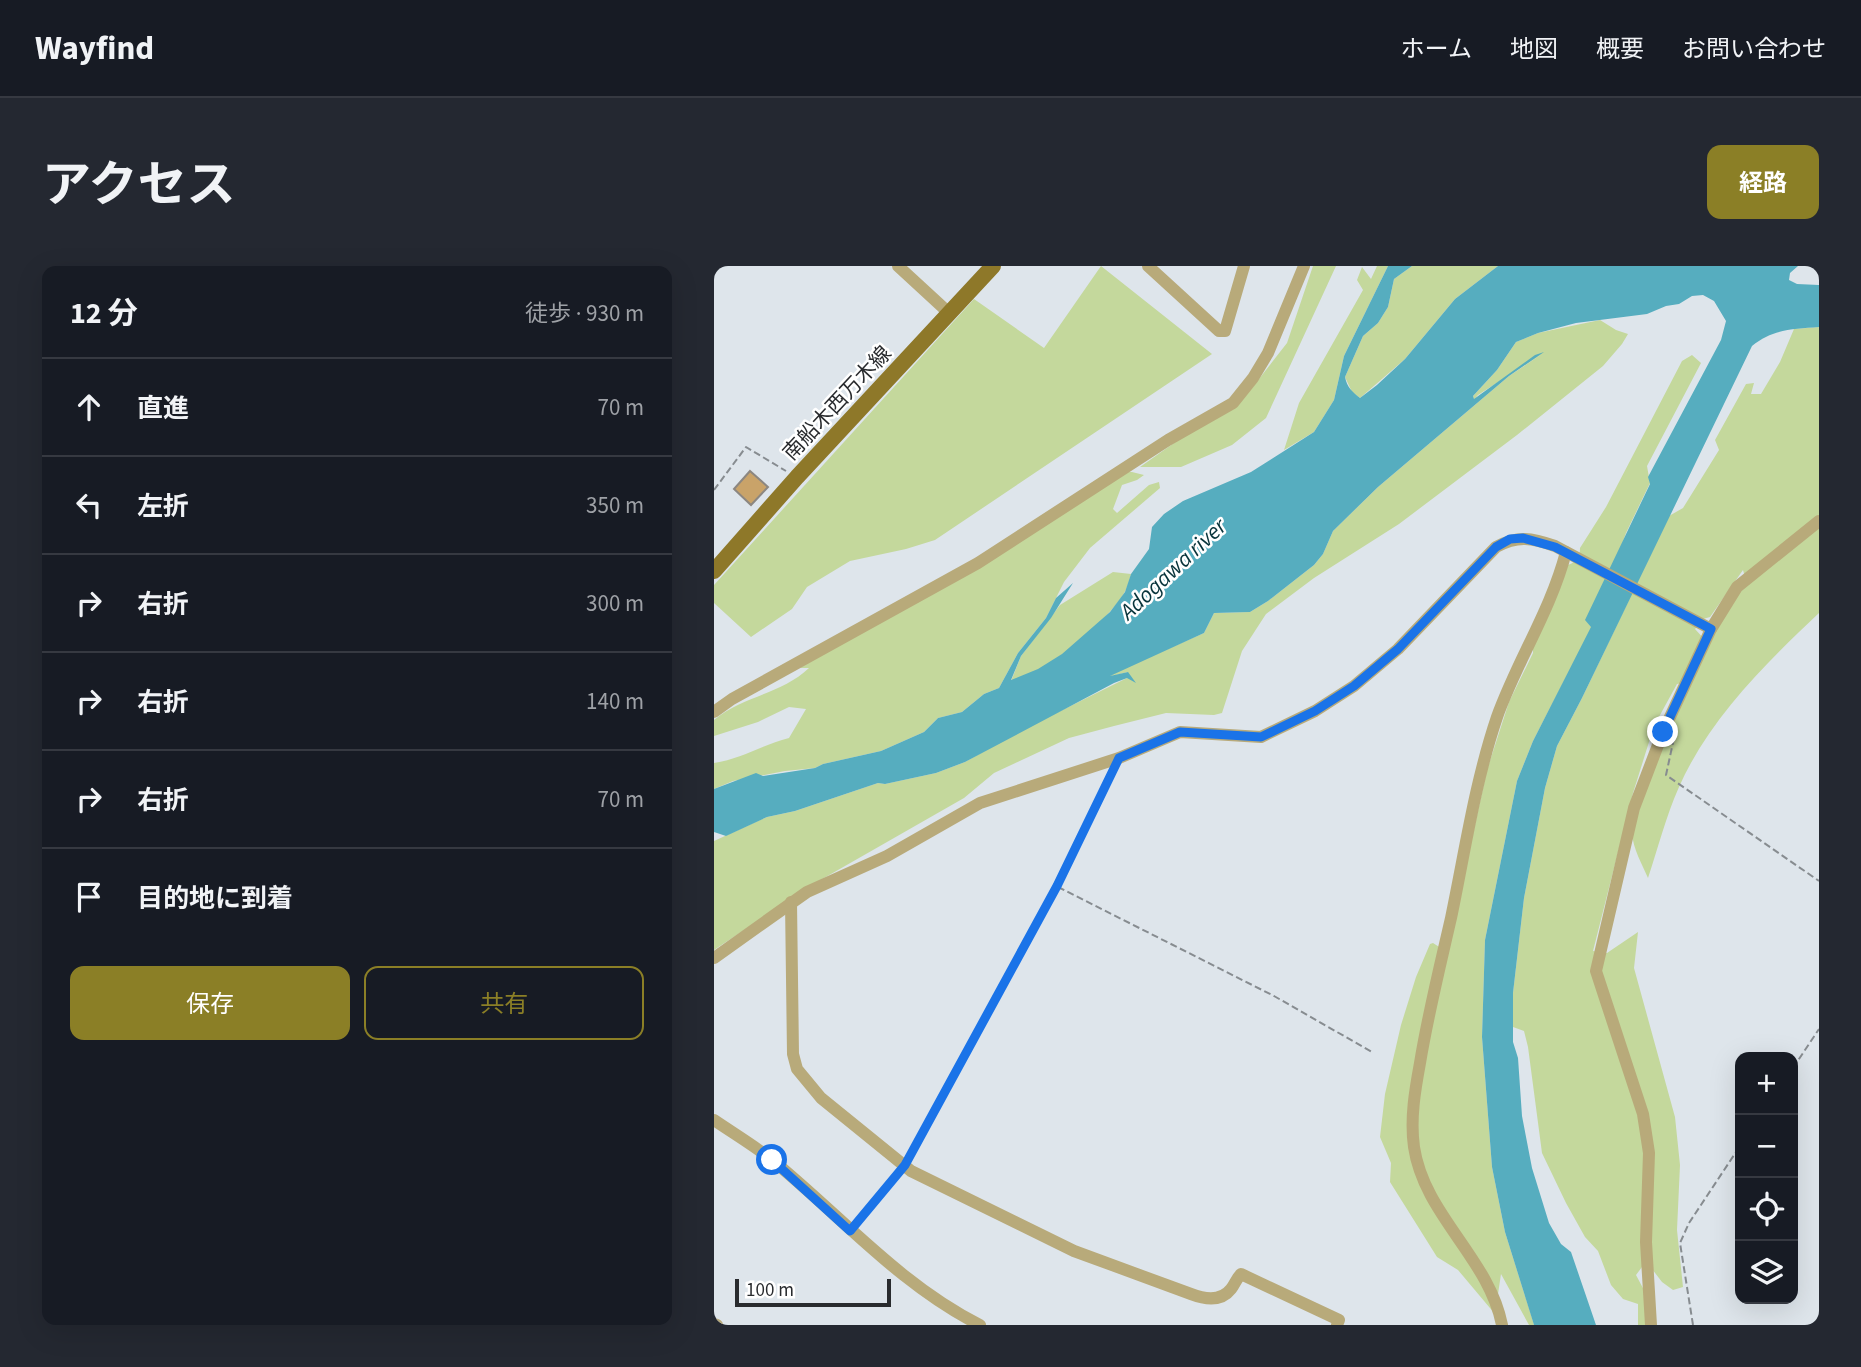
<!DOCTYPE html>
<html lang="ja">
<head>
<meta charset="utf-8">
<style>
	:root { --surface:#171b24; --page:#242831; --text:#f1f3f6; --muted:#9ea1a6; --line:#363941; --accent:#8b7f26 }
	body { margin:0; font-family:"Source Sans 3","Noto Sans JP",sans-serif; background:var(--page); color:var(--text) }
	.controls { position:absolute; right:21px; bottom:21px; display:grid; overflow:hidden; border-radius:14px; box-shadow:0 7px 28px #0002 }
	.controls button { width:63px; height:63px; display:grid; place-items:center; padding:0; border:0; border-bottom:2px solid var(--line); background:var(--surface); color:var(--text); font:35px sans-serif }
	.scale { position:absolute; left:21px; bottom:18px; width:156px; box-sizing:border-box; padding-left:7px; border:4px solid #292b2e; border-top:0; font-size:19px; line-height:24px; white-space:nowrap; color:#292b2e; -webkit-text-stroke:5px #fff; paint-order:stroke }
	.stop { position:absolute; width:21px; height:21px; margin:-16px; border:5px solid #1a73e8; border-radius:50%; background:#fff }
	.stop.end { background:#1a73e8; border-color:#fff; box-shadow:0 2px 7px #0008 }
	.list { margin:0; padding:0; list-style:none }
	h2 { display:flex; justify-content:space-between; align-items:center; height:91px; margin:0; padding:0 28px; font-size:30px }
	h2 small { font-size:23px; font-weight:400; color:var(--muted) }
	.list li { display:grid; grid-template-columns:46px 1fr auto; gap:21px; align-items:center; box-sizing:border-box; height:98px; padding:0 28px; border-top:2px solid var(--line) }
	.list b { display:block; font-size:26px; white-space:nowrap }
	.list em { font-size:23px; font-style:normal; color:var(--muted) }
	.actions { display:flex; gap:14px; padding:21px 28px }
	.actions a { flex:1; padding:16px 0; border:2px solid var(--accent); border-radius:14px; text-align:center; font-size:24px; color:var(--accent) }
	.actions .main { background:var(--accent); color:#fff }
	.icon { flex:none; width:38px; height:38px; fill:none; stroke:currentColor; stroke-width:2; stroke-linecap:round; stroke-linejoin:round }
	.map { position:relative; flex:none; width:1105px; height:1059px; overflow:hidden; border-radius:14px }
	header { display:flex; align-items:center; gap:42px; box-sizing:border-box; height:98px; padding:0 35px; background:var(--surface); border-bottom:2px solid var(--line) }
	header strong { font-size:33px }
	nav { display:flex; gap:38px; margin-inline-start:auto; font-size:24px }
	.intro { display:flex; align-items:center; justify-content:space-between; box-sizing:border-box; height:168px; padding:0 42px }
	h1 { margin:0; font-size:49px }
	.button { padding:18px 32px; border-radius:14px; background:var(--accent); color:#fff; font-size:24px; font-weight:700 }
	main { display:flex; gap:42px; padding:0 42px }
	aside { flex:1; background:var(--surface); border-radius:14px; box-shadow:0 7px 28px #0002 }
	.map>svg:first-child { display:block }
	.green { fill:#c4d89c; fill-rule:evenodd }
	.water { fill:#56adbf }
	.building { fill:#c9a369; stroke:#8c8781; stroke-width:2 }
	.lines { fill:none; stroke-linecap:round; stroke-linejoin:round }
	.path { stroke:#878c90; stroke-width:2; stroke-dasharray:7 3.5; stroke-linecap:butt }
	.minor { stroke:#b8aa7a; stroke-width:12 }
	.major { stroke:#8e7829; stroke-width:16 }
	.route { stroke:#1a73e8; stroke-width:9 }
	.labels { text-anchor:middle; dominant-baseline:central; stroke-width:5; stroke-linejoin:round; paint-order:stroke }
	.street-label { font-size:21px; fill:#292b2e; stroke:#fff }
	.water-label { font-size:23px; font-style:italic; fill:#08343b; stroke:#fff }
</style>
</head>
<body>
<header>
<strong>Wayfind</strong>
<nav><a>ホーム</a><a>地図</a><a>概要</a><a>お問い合わせ</a></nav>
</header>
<div class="intro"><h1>アクセス</h1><a class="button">経路</a></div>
<main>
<aside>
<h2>12 分<small>徒歩 · 930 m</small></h2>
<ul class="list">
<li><svg class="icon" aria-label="ahead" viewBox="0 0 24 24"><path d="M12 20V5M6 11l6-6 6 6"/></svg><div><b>直進</b></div><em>70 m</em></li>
<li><svg class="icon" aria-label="left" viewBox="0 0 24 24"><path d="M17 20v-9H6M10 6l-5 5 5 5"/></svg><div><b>左折</b></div><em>350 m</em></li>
<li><svg class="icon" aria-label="right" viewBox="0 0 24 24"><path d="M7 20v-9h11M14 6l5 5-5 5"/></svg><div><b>右折</b></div><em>300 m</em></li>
<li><svg class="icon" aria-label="right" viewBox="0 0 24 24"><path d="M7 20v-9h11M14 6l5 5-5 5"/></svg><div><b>右折</b></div><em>140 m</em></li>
<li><svg class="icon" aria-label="right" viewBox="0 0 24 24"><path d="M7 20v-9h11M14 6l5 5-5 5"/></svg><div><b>右折</b></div><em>70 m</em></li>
<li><svg class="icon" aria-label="arrive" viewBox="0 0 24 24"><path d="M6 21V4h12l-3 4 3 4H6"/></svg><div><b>目的地に到着</b></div></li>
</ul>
<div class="actions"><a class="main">保存</a><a>共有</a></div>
</aside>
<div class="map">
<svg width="1105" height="1059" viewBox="0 0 1105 1059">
	<rect width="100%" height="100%" fill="#dee5eb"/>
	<!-- green -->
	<g class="green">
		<polygon points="387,0 498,88 221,274 192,283 136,295 93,321 78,343 37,371 0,337 0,319 260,33 330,82"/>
		<polygon points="599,0 622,0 552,152 518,179 467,201 426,201 538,122 573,77"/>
		<polygon points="663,0 674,0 630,90 620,134 600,166 570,184 585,137 649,24 643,14 648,1 657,13"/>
		<polygon points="698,0 784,0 741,33 691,93 646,132 638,126 631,111 649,70 664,57 674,41 680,13"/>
		<polygon points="886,54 902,64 914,68 908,78 889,100 803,169 685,258 600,312 552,348 528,385 508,447 500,449 452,447 400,460 355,472 280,507 250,532 96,620 0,684 0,575 53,551 81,545 164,517 171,518 222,507 251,496 308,464 413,412 414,406 394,411 404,405 490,367 500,347 536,346 554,335 600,299 609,288 619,265 664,221 795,110 828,88 764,129 760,134 759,130 783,104 802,76 824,67"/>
		<path d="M 1105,61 L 1105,347 C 1052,397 995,453 965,521 C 952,550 944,582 934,612 C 928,598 919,583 918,567 C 916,544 964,444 976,416 L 963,418 L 940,460 L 919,527 L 879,685 L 893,687 L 924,666 L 920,702 L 961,851 L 966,899 L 963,964 L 969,1021 L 959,1024 L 948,1016 L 938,1003 L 928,1001 L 922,1009 L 931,1026 L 933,1059 L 924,1059 L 924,1038 L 909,1033 L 897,1019 L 884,985 L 871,971 L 852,937 L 828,887 L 814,781 L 810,765 L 799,761 L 799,727 L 810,632 L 831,522 L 843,480 L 868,432 L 955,250 L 969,242 L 1005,184 L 1001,174 L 1032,118 L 1040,117 L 1037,128 L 1047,128 L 1066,96 L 1080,63 ZM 1029,304 L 1031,311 L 992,375 L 981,363 L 989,353 L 996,351 Z"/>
		<path d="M 978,89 L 987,97 L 933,200 L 936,217 L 912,267 L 878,361 L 819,475 L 803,515 L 771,674 L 768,771 L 778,901 L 791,966 L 818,1052 L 820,1059 L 815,1059 L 787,1008 L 781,1048 L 744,1004 L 723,991 L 676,916 L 677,897 L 666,871 L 671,828 L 687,759 L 702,711 L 716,678 L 719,677 L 733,686 L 773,504 L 795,436 L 819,387 L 819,377 L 854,299 C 863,296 866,291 866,282 L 892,241 L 968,95 Z"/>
		<path d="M 397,205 L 418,206 L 430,209 L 423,214 L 408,219 L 399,243 L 403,247 L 435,219 L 445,216 L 446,222 L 376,282 L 350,316 L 332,352 L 304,387 L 285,422 L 270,428 L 248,446 L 224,452 L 210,466 L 167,485 L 109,498 L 101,502 L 71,505 L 19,515 L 0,523 L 0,497 C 27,493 48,479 75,472 L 92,443 L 75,441 L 44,456 L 0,470 L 0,454 C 28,430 68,428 95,402 L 86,402 L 260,295 Z"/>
		<path d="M 399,306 L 417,308 C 415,315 413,323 409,329 C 390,358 332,408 297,415 L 307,390 L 346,339 Z"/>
	</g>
	<!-- water -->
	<path class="water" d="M 674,0 L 698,0 L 680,13 L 674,41 L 664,57 L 649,70 L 631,111 C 633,121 638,126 646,132 L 663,119 L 691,93 L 741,33 L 784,0 L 1084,0 L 1076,7 L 1075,14 L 1083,18 L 1105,19 L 1105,61 C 1079,63 1059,63 1038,80 L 868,432 L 843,480 L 831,522 L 810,632 L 799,727 L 799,776 L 804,792 L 808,850 L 818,902 L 835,957 L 847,978 L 857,986 L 882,1059 L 820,1059 L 791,966 L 778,901 L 768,771 L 771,674 L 803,515 L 819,475 L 877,361 L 871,354 L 936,218 L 934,211 L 1007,74 L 1012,55 L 1000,35 L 989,29 L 978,30 L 965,38 L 952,40 L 933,48 L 862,57 L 824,67 L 802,76 L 783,104 L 759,130 L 760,133 L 821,89 L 830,86 L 795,110 L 664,221 L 619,265 L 609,288 L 600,299 L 554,335 L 536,346 L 500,347 L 490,367 L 396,410 L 414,406 L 422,417 L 413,412 L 400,417 L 251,496 L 222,507 L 171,518 L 164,517 L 81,545 L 53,551 L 12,570 L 0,566 L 0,523 L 42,507 L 49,510 L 101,502 L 109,498 L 167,485 L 210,466 L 224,452 L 248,446 L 270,428 L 285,422 L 304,387 L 332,352 L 342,332 L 359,317 L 337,352 L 307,390 L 297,414 L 324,403 L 348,388 L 396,346 L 411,326 L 417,308 L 435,283 L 438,261 L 450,248 L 469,235 L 537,206 L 600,166 L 620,134 L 630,90 Z"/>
	<!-- building -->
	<polygon class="building" points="36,205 54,221 37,239 20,223"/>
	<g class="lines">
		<!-- path -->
		<g class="path">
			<polyline points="0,224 32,181 72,205"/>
			<polyline points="960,472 952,509 1105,615"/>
			<polyline points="344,621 560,730 658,786"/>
			<polyline points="1079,802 1105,763"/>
			<polyline points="196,891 343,620 399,505"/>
			<polyline points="143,956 183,909"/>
			<polyline points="979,1059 966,977 975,957 1026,880"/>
		</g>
		<!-- minor -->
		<g class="minor">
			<polyline points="184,0 235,47"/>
			<polyline points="434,0 505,65 511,65 530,0"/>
			<polyline points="0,446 18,433 264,297 454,174 519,137 539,112 554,87 590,0"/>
			<path d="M 77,636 L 79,788 L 83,803 L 107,832 L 197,905 L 360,985 L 477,1028 C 490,1033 507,1036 517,1023 C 521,1018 522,1013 527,1008 L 625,1054 L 623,1059"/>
			<path d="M 0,692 L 93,626 L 173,590 L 266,537 L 405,492 L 466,466 L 547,471 L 601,445 L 640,420 L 684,383 L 782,281 C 804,269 818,272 841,280 L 997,363"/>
			<path d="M 0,854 C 19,867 39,879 57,893 C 126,949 186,1019 266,1059"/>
			<polyline points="0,1058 3,1059"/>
			<path d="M 788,1059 C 775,992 710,949 700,881 C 696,853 701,824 706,797 C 714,748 726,700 737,652 C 751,585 761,516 783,451 C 803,395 837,344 852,286"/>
			<polyline points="937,1059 932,976 935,887 929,848 882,705 920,542 949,466 997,363 1023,321 1105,255"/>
		</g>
		<!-- major -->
		<polyline class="major" points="0,305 83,211 279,0"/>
	</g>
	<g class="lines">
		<!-- route -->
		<polyline class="route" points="58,894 136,965 191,899 343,620 405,492 466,466 547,471 601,445 640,420 684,383 782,281 796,273 809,272 841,281 997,363 949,466"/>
	</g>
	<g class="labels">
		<!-- street labels -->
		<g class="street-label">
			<text transform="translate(123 137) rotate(-47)">南船木西万木線</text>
		</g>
		<!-- water labels -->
		<g class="water-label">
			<text transform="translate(459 303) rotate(-43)">Adogawa river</text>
		</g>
	</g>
</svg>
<div class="controls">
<button>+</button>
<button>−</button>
<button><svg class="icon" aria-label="locate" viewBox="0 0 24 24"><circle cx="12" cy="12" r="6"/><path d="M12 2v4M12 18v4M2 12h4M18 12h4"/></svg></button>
<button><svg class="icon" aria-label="layers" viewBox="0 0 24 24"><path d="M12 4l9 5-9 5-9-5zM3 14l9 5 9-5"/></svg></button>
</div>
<div class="scale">100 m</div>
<div class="stop" style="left:58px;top:894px"></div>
<div class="stop end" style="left:949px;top:466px"></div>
</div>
</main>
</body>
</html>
